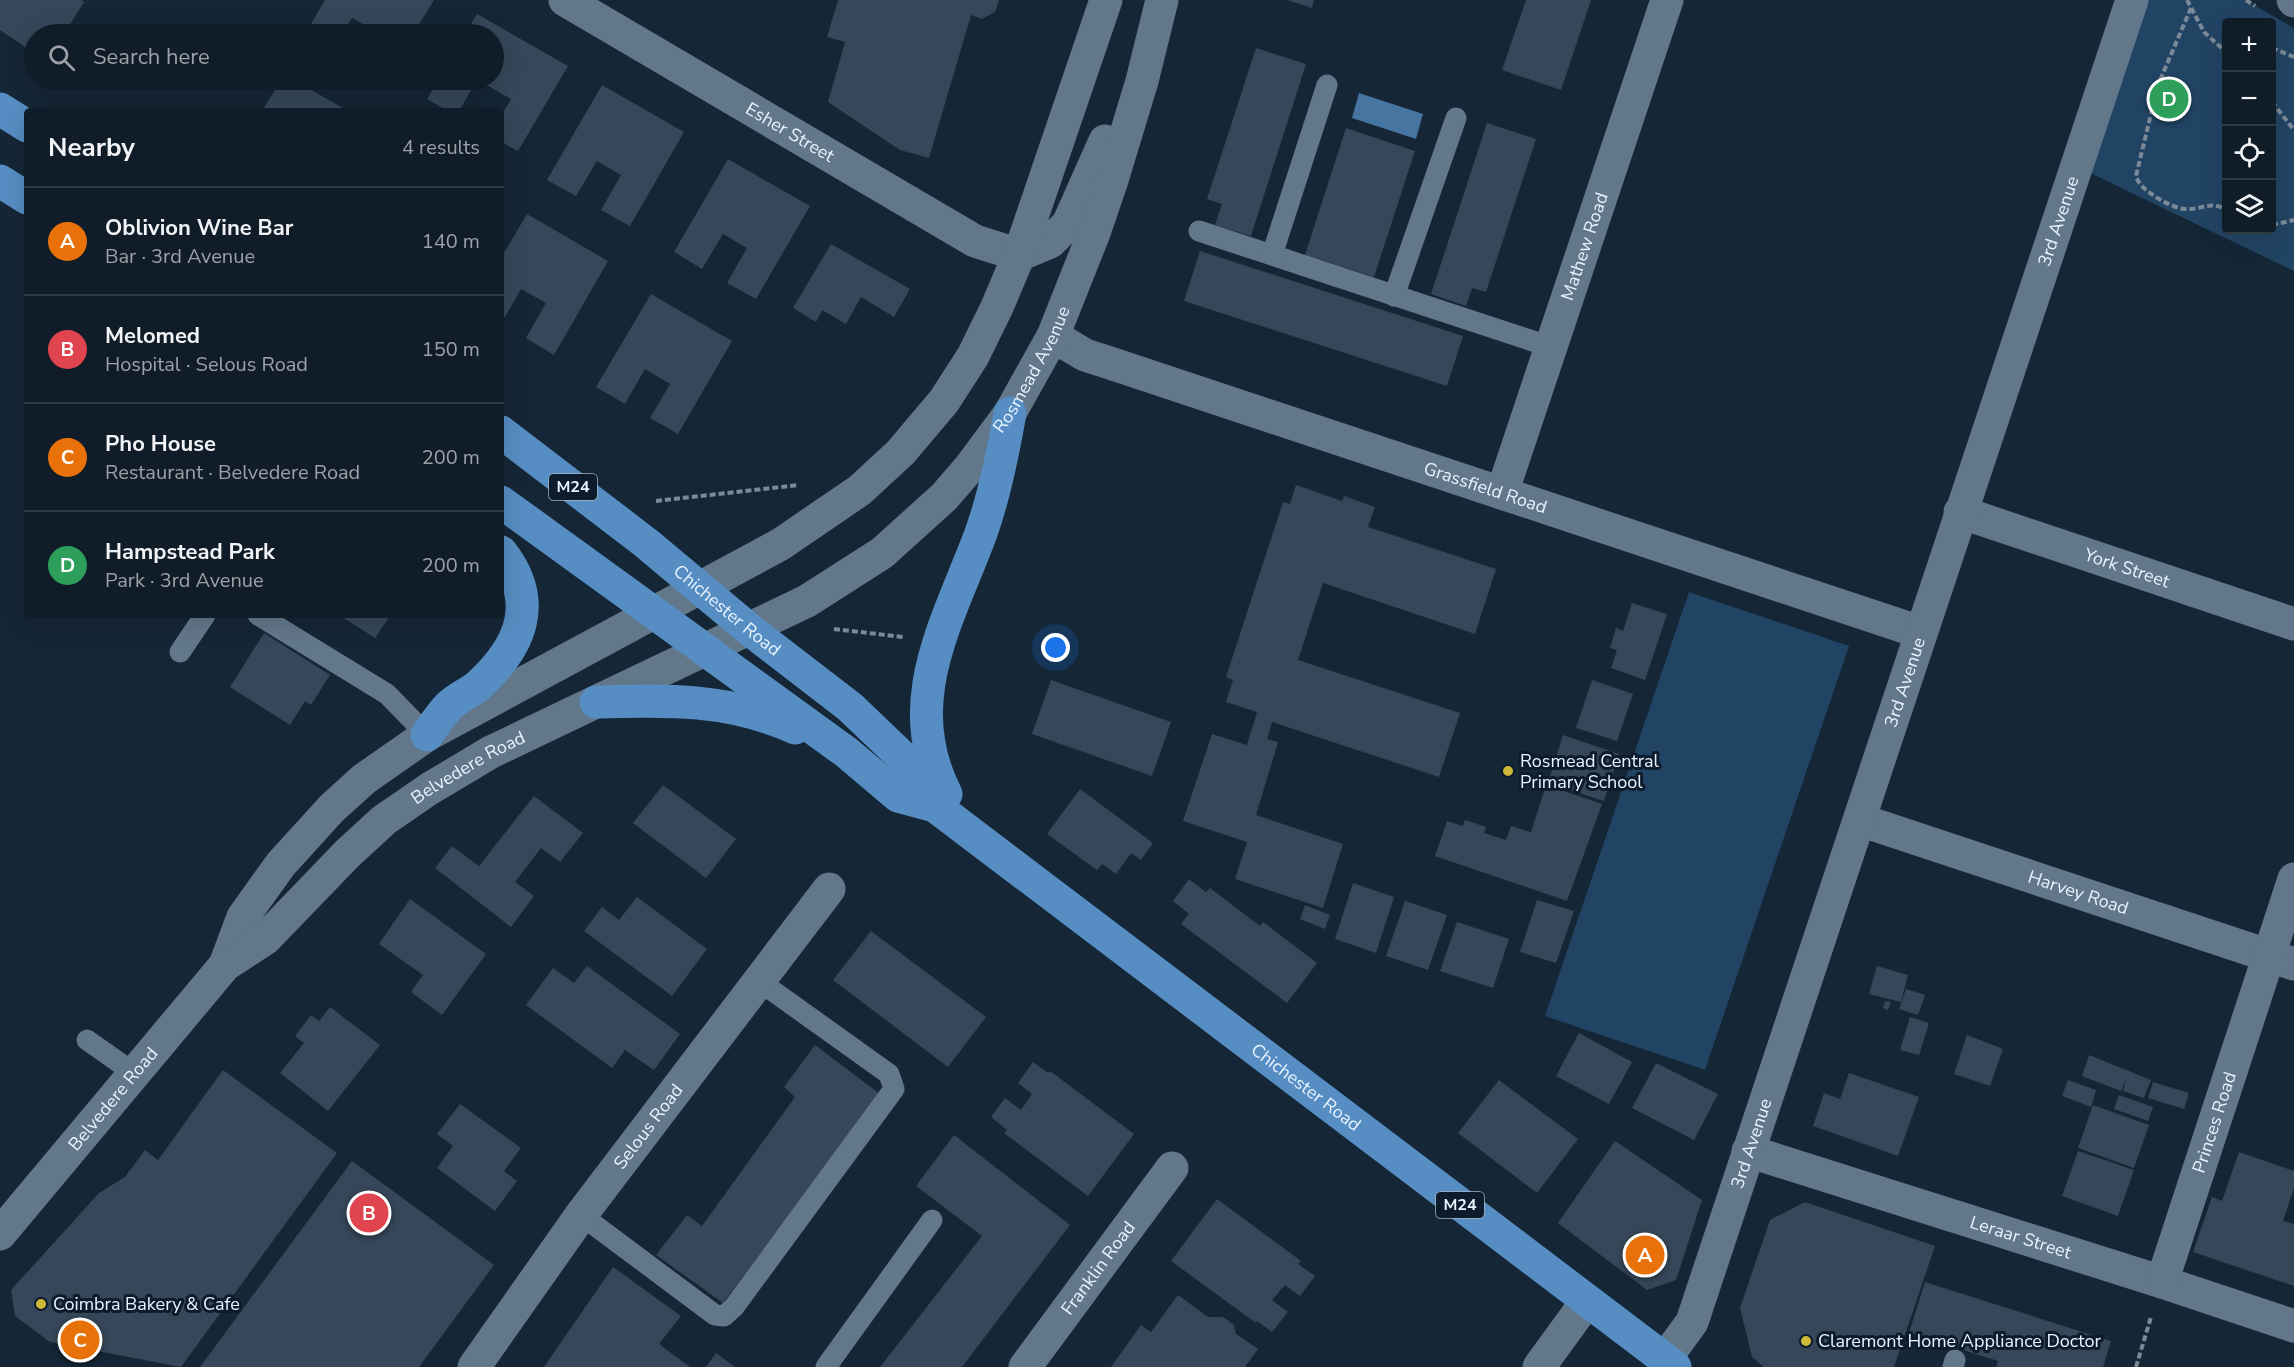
<!DOCTYPE html>
<html lang="en">
<head>
<meta charset="utf-8">
<style>
	:root { --surface:#101c28; --page:#192530; --text:#f1f3f6; --muted:#9ca1a8; --line:#303a45; --accent:#ceb837 }
	body { margin:0; font-family:"Nunito Sans",sans-serif; background:var(--page); color:var(--text) }
	.controls { position:absolute; right:18px; top:18px; display:grid; overflow:hidden; border-radius:6px; box-shadow:0 6px 24px #0002 }
	.controls button { width:54px; height:54px; display:grid; place-items:center; padding:0; border:0; border-bottom:2px solid var(--line); background:var(--surface); color:var(--text); font:30px sans-serif }
	.you { position:absolute; left:1056px; top:648px; width:21px; height:21px; margin:-15px; border:4px solid #fff; border-radius:50%; background:#1a73e8; box-shadow:0 0 0 9px #1a73e833 }
	.badge { display:grid; place-items:center; width:39px; height:39px; border-radius:50%; background:var(--accent); color:#fff; font-size:20px; font-weight:700 }
	.pin { position:absolute; translate:-50% -50%; border:3px solid #fff; box-shadow:0 2px 6px #0006 }
	.list { margin:0; padding:0; list-style:none }
	h2 { display:flex; justify-content:space-between; align-items:center; height:78px; margin:0; padding:0 24px; font-size:26px }
	h2 small { font-size:20px; font-weight:400; color:var(--muted) }
	.list li { display:grid; grid-template-columns:39px 1fr auto; gap:18px; align-items:center; box-sizing:border-box; height:108px; padding:0 24px; border-top:2px solid var(--line) }
	.list b { display:block; font-size:22px; white-space:nowrap }
	.list p { margin:0; font-size:20px; white-space:nowrap; color:var(--muted) }
	.list em { font-size:20px; font-style:normal; color:var(--muted) }
	.icon { flex:none; width:33px; height:33px; fill:none; stroke:currentColor; stroke-width:2; stroke-linecap:round; stroke-linejoin:round }
	.map { position:relative; flex:none; width:2294px; height:1367px; overflow:hidden }
	.search { position:absolute; background:var(--surface); box-shadow:0 6px 24px #0002; left:24px; top:24px; width:480px; height:66px; display:flex; align-items:center; gap:15px; box-sizing:border-box; padding:0 21px; border-radius:33px; color:var(--muted); font-size:22px }
	.panel { position:absolute; background:var(--surface); box-shadow:0 6px 24px #0002; left:24px; top:108px; width:480px; height:510px; border-radius:6px }
	.map>svg:first-child { display:block }
	.green { fill:#224464; fill-rule:evenodd }
	.water { fill:#4775a1 }
	.building { fill:#354759 }
	.lines { fill:none; stroke-linecap:round; stroke-linejoin:round }
	.path { stroke:#7c8a98; stroke-width:4; stroke-dasharray:6 3; stroke-linecap:butt }
	.service { stroke:#63778b; stroke-width:21 }
	.minor { stroke:#63778b; stroke-width:33 }
	.secondary { stroke:#63778b; stroke-width:33 }
	.primary { stroke:#568dc2; stroke-width:33 }
	.poi-dot { fill:#ceb837; stroke:#0c1c2c; stroke-width:2 }
	.labels { text-anchor:middle; dominant-baseline:central; stroke-width:6; stroke-linejoin:round; paint-order:stroke }
	.shield { fill:#0c1c2c; stroke:#a6b2bf; stroke-width:1.5 }
	.shield-label { font-size:16px; font-weight:bold; fill:#e8f3fe }
	.street-label { font-size:18px; fill:#e8f3fe; stroke:#0c1c2c }
	.poi-label { font-size:18px; fill:#e8f3fe; stroke:#0c1c2c; text-anchor:start }
</style>
</head>
<body>
<div class="map">
<svg width="2294" height="1367" viewBox="0 0 2294 1367">
	<rect width="100%" height="100%" fill="#152636"/>
	<!-- green -->
	<g class="green">
		<path d="M 2148,0 L 2245,0 L 2294,28 L 2294,271 L 2086,171 ZM 2226,22 L 2272,22 L 2272,230 L 2226,230 Z"/>
		<polygon points="1689,592 1849,646 1705,1070 1545,1016"/>
	</g>
	<!-- water -->
	<polygon class="water" points="1359,93 1423,114 1416,139 1352,118"/>
	<!-- building -->
	<g class="building">
		<polygon points="0,0 81,0 84,2 64,34 34,34 34,53 0,30"/>
		<polygon points="325,0 434,0 413,34 375,34 377,32 352,18 342,34 305,34"/>
		<polygon points="838,0 999,0 995,12 982,19 971,15 929,158 900,150 828,102 845,42 827,37"/>
		<polygon points="1287,0 1314,0 1312,8"/>
		<polygon points="1526,0 1591,0 1561,90 1502,70"/>
		<polygon points="477,14 568,66 518,151 501,142 501,116 511,99 478,80 494,80 494,34 465,34"/>
		<polygon points="1256,48 1306,64 1251,236 1215,225 1222,204 1207,199"/>
		<polygon points="281,80 294,80 348,111 262,111"/>
		<polygon points="438,80 477,80 459,111 448,111 427,99"/>
		<polygon points="602,85 684,132 630,226 601,210 621,175 597,161 576,196 547,180"/>
		<polygon points="1487,123 1536,139 1486,292 1472,288 1466,306 1431,294"/>
		<polygon points="1346,128 1415,151 1374,277 1305,255"/>
		<polygon points="728,159 810,206 756,299 727,283 747,248 723,234 702,269 674,252"/>
		<polygon points="527,214 608,261 554,355 526,338 546,303 521,289 501,324 501,258"/>
		<polygon points="831,244 910,289 894,317 861,297 846,324 822,310 816,322 793,308"/>
		<polygon points="1200,251 1463,336 1447,386 1184,301"/>
		<polygon points="651,294 732,341 678,434 650,418 670,384 645,369 625,404 596,387"/>
		<polygon points="1296,485 1342,501 1344,496 1375,507 1368,527 1496,569 1475,634 1323,583 1298,660 1460,713 1439,777 1272,722 1267,739 1278,742 1256,815 1343,844 1323,908 1235,879 1247,842 1183,821 1212,734 1247,745 1257,712 1226,702 1233,680 1226,677 1283,502 1290,504"/>
		<polygon points="1632,603 1667,614 1645,680 1611,668 1617,650 1610,648 1616,628 1623,631"/>
		<polygon points="339,615 388,615 390,616 375,638"/>
		<polygon points="264,633 330,675 311,705 305,701 290,725 230,687"/>
		<polygon points="1051,680 1171,722 1152,776 1032,734"/>
		<polygon points="1592,680 1633,694 1617,741 1576,728"/>
		<polygon points="1563,735 1619,754 1604,801 1548,783"/>
		<polygon points="663,785 736,839 706,878 633,823"/>
		<polygon points="1546,785 1602,804 1567,901 1435,856 1447,821 1463,826 1465,820 1486,827 1484,833 1506,840 1511,826 1531,832"/>
		<polygon points="1080,789 1153,843 1141,860 1131,853 1116,874 1102,864 1097,870 1047,834"/>
		<polygon points="534,796 583,833 560,862 541,848 515,882 534,896 511,927 435,868 452,846 479,866"/>
		<polygon points="1189,879 1206,892 1210,888 1260,926 1263,922 1317,963 1287,1003 1181,924 1189,914 1173,901"/>
		<polygon points="1353,883 1394,897 1376,953 1335,939"/>
		<polygon points="637,897 707,949 672,996 584,931 602,907 619,920"/>
		<polygon points="410,899 486,954 442,1015 411,992 423,975 379,944"/>
		<polygon points="1537,900 1574,911 1556,963 1520,952"/>
		<polygon points="1405,901 1447,915 1428,970 1386,956"/>
		<polygon points="1305,905 1330,915 1325,929 1300,919"/>
		<polygon points="1457,922 1509,939 1493,988 1440,971"/>
		<polygon points="871,931 986,1017 948,1067 833,980"/>
		<polygon points="587,966 680,1034 654,1070 625,1050 612,1068 526,1005 553,968 574,983"/>
		<polygon points="1877,966 1908,975 1901,1002 1869,994"/>
		<polygon points="1906,989 1925,995 1918,1015 1899,1009"/>
		<polygon points="1885,1001 1891,1002 1888,1010 1883,1008"/>
		<polygon points="330,1007 380,1045 328,1111 280,1073 304,1043 295,1036 311,1015 319,1021"/>
		<polygon points="1910,1017 1929,1023 1919,1055 1900,1050"/>
		<polygon points="1579,1033 1632,1062 1609,1104 1556,1076"/>
		<polygon points="1967,1035 2003,1049 1990,1086 1954,1074"/>
		<polygon points="815,1045 880,1094 723,1303 656,1255 687,1215 702,1226 795,1097 784,1087"/>
		<polygon points="2089,1055 2151,1080 2144,1098 2123,1091 2127,1077 2121,1091 2082,1076"/>
		<polygon points="1033,1062 1048,1073 1050,1071 1134,1134 1088,1196 1004,1133 1007,1130 991,1117 1005,1098 1021,1110 1032,1094 1018,1083"/>
		<polygon points="1656,1063 1718,1094 1694,1140 1632,1108"/>
		<polygon points="223,1070 337,1153 181,1367 50,1342 15,1316 11,1290 99,1193 125,1177 145,1150 158,1160"/>
		<polygon points="1849,1073 1919,1097 1898,1156 1813,1126 1824,1093 1840,1099"/>
		<polygon points="1499,1080 1578,1139 1537,1193 1458,1133"/>
		<polygon points="2068,1080 2096,1090 2091,1107 2062,1096"/>
		<polygon points="2153,1082 2189,1093 2184,1109 2148,1098"/>
		<polygon points="2119,1095 2153,1107 2148,1121 2114,1109"/>
		<polygon points="460,1104 521,1148 504,1171 517,1181 495,1211 437,1168 453,1146 437,1134"/>
		<polygon points="2093,1105 2149,1125 2134,1168 2078,1148"/>
		<polygon points="954,1135 1070,1225 962,1367 880,1367 982,1236 916,1186"/>
		<polygon points="1615,1141 1702,1200 1676,1280 1647,1290 1558,1223"/>
		<polygon points="2078,1151 2134,1170 2118,1216 2062,1196"/>
		<polygon points="2239,1152 2294,1171 2294,1188 2283,1221 2294,1224 2294,1286 2193,1252 2212,1197 2222,1201"/>
		<polygon points="352,1161 494,1265 419,1367 200,1367"/>
		<polygon points="1217,1199 1301,1261 1298,1264 1315,1276 1300,1296 1285,1285 1272,1300 1288,1312 1272,1332 1257,1321 1256,1323 1171,1261"/>
		<polygon points="1805,1202 1935,1246 1894,1367 1764,1367 1752,1357 1740,1308 1770,1220"/>
		<polygon points="613,1267 681,1316 659,1344 690,1367 544,1367"/>
		<polygon points="1925,1282 2111,1341 2103,1367 1996,1367 1998,1361 1909,1333"/>
		<polygon points="1178,1295 1208,1317 1223,1317 1234,1325 1236,1334 1258,1349 1245,1367 1111,1367 1141,1325 1151,1332"/>
		<polygon points="716,1353 735,1367 706,1367"/>
	</g>
	<g class="lines">
		<!-- path -->
		<g class="path">
			<polyline points="2187,0 2204,32 2226,52"/>
			<polyline points="2246,0 2255,6"/>
			<path d="M 2191,8 L 2158,85 L 2136,176 C 2139,190 2171,208 2185,209 C 2202,210 2211,200 2226,210"/>
			<polyline points="2272,48 2294,57"/>
			<polyline points="2272,102 2294,130"/>
			<polyline points="2272,225 2294,220"/>
			<polyline points="656,501 799,485"/>
			<polyline points="834,629 903,637"/>
			<polyline points="2136,1367 2151,1317"/>
		</g>
		<!-- service -->
		<g class="service">
			<polyline points="1199,231 1551,347"/>
			<polyline points="1272,255 1327,85"/>
			<polyline points="1394,296 1456,118"/>
			<polyline points="258,615 387,694 427,735"/>
			<polyline points="180,652 205,615"/>
			<polyline points="87,1040 134,1073"/>
			<polyline points="581,1215 715,1315 724,1316 734,1307 894,1089 889,1074 759,981"/>
			<polyline points="826,1367 932,1220"/>
			<polyline points="1953,1367 1955,1360"/>
		</g>
		<!-- minor -->
		<g class="minor">
			<path id="s1" d="M 565,0 L 975,241 L 1019,255"/>
			<polyline points="2293,0 2294,1"/>
			<path id="s2" d="M 1053,336 L 1085,355 L 1110,363 L 1920,632"/>
			<path id="s3" d="M 1502,493 L 1667,0"/>
			<path id="s4" d="M 1960,512 L 2294,624"/>
			<path id="s5" d="M 1860,820 L 2294,964"/>
			<path id="s6" d="M 1748,1151 L 2162,1282 L 2294,1326"/>
			<path id="s7" d="M 2162,1282 L 2294,879"/>
			<path id="s8" d="M 1665,1359 L 1692,1322 L 2132,0"/>
			<path id="s9" d="M 474,1367 L 581,1215 L 829,889"/>
			<path id="s10" d="M 1025,1367 L 1172,1168"/>
			<polyline points="1539,1367 1587,1301"/>
		</g>
		<!-- secondary -->
		<g class="secondary">
			<polyline points="1019,255 1050,242 1068,224 1105,141"/>
			<polyline points="225,965 243,917 281,864 331,809 364,779 427,735 781,544 860,490 901,452 944,401 973,356 997,307 1019,255 1106,0"/>
			<path id="s11" d="M 0,1234 L 225,965 L 265,939 L 347,854 L 384,820 L 429,789 L 491,752 L 807,601 L 882,553 L 944,497 L 970,467 L 1010,413 L 1053,336 L 1094,233 L 1112,180 L 1142,81 L 1162,0"/>
		</g>
		<!-- primary -->
		<g class="primary">
			<polyline points="0,109 27,126"/>
			<polyline points="0,181 27,198"/>
			<path id="s12" d="M 501,432 L 646,543 L 750,630 L 850,707 L 919,773 L 935,806"/>
			<path id="s13" d="M 501,502 L 846,752 L 898,796 L 935,806 L 1675,1367"/>
			<path d="M 596,702 C 667,700 729,698 795,728"/>
			<path d="M 427,735 C 434,725 441,714 449,706 C 458,697 470,693 479,685 C 521,646 540,602 501,552"/>
			<path d="M 946,794 C 898,701 949,620 981,533 C 995,494 1003,453 1010,413"/>
		</g>
	</g>
	<!-- markers -->
	<g class="poi-dot">
		<circle cx="1508" cy="771" r="6"/>
		<circle cx="41" cy="1304" r="6"/>
		<circle cx="1806" cy="1341" r="6"/>
	</g>
	<g class="labels">
		<!-- shield labels -->
		<g class="shield">
			<rect x="549" y="474" width="48" height="26" rx="4.5"/>
			<rect x="1436" y="1192" width="48" height="26" rx="4.5"/>
		</g>
		<g class="shield-label">
			<text x="573" y="487">M24</text>
			<text x="1460" y="1205">M24</text>
		</g>
		<!-- street labels -->
		<g class="street-label">
			<text stroke="none"><textPath href="#s1" startOffset="261">Esher Street</textPath></text>
			<text stroke="none"><textPath href="#s8" startOffset="1206">3rd Avenue</textPath></text>
			<text stroke="none"><textPath href="#s3" startOffset="260">Mathew Road</textPath></text>
			<text stroke="none"><textPath href="#s11" startOffset="1372">Rosmead Avenue</textPath></text>
			<text stroke="none"><textPath href="#s2" startOffset="459">Grassfield Road</textPath></text>
			<text stroke="none"><textPath href="#s4" startOffset="176">York Street</textPath></text>
			<text stroke="none"><textPath href="#s12" startOffset="288">Chichester Road</textPath></text>
			<text stroke="none"><textPath href="#s8" startOffset="720">3rd Avenue</textPath></text>
			<text stroke="none"><textPath href="#s11" startOffset="666">Belvedere Road</textPath></text>
			<text stroke="none"><textPath href="#s5" startOffset="230">Harvey Road</textPath></text>
			<text stroke="none"><textPath href="#s13" startOffset="998">Chichester Road</textPath></text>
			<text stroke="none"><textPath href="#s11" startOffset="176">Belvedere Road</textPath></text>
			<text stroke="none"><textPath href="#s7" startOffset="168">Princes Road</textPath></text>
			<text stroke="none"><textPath href="#s9" startOffset="297">Selous Road</textPath></text>
			<text stroke="none"><textPath href="#s8" startOffset="234">3rd Avenue</textPath></text>
			<text stroke="none"><textPath href="#s6" startOffset="286">Leraar Street</textPath></text>
			<text stroke="none"><textPath href="#s10" startOffset="123">Franklin Road</textPath></text>
		</g>
		<!-- poi labels -->
		<g class="poi-label">
			<text x="1520" y="761">Rosmead Central<tspan x="1520" dy="21">Primary School</tspan></text>
			<text x="53" y="1304">Coimbra Bakery &amp; Cafe</text>
			<text x="1818" y="1341">Claremont Home Appliance Doctor</text>
		</g>
	</g>
</svg>
<div class="controls">
<button>+</button>
<button>−</button>
<button><svg class="icon" aria-label="locate" viewBox="0 0 24 24"><circle cx="12" cy="12" r="6"/><path d="M12 2v4M12 18v4M2 12h4M18 12h4"/></svg></button>
<button><svg class="icon" aria-label="layers" viewBox="0 0 24 24"><path d="M12 4l9 5-9 5-9-5zM3 14l9 5 9-5"/></svg></button>
</div>
<div class="you"></div>
<div class="pin badge" style="left:1645px;top:1255px;background:#e8710a">A</div>
<div class="pin badge" style="left:369px;top:1213px;background:#e0444e">B</div>
<div class="pin badge" style="left:80px;top:1340px;background:#e8710a">C</div>
<div class="pin badge" style="left:2169px;top:99px;background:#2e9e5b">D</div>
<div class="search"><svg class="icon" aria-label="search" viewBox="0 0 24 24"><circle cx="10" cy="10" r="6"/><path d="M15 15l6 6"/></svg>Search here</div>
<section class="panel">
<h2>Nearby<small>4 results</small></h2>
<ul class="list">
<li><span class="badge" style="background:#e8710a">A</span><div><b>Oblivion Wine Bar</b><p>Bar · 3rd Avenue</p></div><em>140 m</em></li>
<li><span class="badge" style="background:#e0444e">B</span><div><b>Melomed</b><p>Hospital · Selous Road</p></div><em>150 m</em></li>
<li><span class="badge" style="background:#e8710a">C</span><div><b>Pho House</b><p>Restaurant · Belvedere Road</p></div><em>200 m</em></li>
<li><span class="badge" style="background:#2e9e5b">D</span><div><b>Hampstead Park</b><p>Park · 3rd Avenue</p></div><em>200 m</em></li>
</ul>
</section>
</div>
</body>
</html>
